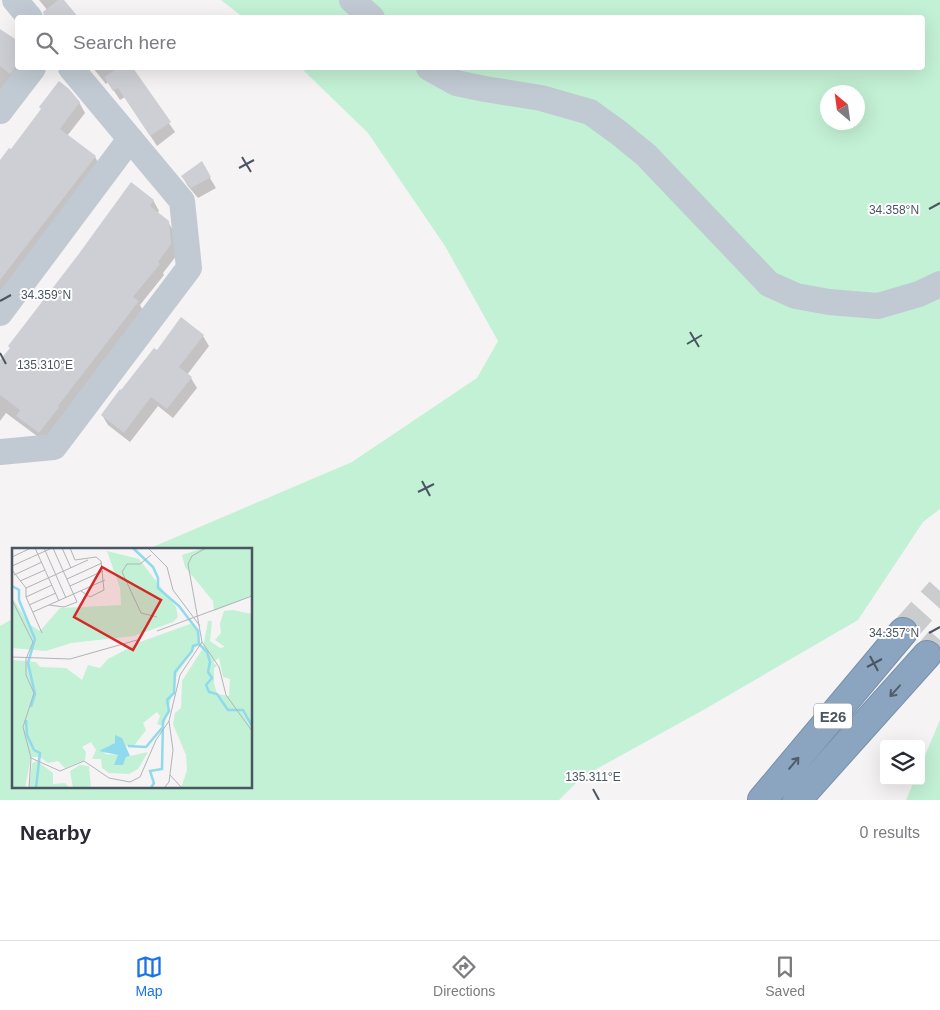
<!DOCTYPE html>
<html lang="en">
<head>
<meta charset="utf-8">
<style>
	:root { --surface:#fff; --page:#f2f2f3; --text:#2b2b33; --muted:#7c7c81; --line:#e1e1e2; --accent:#1a73e8 }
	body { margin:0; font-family:Arial,sans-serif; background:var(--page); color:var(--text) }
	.controls { position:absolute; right:15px; bottom:15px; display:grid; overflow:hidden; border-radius:5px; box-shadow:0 5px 20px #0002 }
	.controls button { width:45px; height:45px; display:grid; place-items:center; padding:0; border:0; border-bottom:1px solid var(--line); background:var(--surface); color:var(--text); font:25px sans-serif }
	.compass { position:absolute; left:820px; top:85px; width:45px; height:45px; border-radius:50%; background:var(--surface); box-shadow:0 5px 20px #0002; rotate:331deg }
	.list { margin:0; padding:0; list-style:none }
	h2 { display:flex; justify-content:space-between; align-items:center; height:65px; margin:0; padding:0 20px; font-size:21px }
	h2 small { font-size:16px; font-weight:400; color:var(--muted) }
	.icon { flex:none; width:28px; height:28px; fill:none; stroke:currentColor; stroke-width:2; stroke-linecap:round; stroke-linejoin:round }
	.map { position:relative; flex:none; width:940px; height:800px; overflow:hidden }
	.search { position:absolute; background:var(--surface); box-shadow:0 5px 20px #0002; left:15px; right:15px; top:15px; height:55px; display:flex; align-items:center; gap:12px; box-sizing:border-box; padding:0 18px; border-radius:5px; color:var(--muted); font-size:19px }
	.sheet { height:140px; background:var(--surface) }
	nav { display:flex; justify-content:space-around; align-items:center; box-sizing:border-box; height:70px; border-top:1px solid var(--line); background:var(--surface); font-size:14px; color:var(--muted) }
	nav a { display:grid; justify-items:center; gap:2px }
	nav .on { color:var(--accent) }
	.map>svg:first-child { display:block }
	.green { fill:#c3f1d5; fill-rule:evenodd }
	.shadow { fill:#0003 }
	.building { fill:#cdcfd5 }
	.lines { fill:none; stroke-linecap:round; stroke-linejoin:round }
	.highway-tunnel { stroke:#caccce; stroke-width:28; stroke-dasharray:28 14; stroke-linecap:butt }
	.highway-casing { stroke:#7690ad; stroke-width:30 }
	.street { stroke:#c1cad2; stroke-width:26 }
	.highway { stroke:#8ba5c1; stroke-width:28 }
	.oneway { stroke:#505e6b }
	.ticks { fill:none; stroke:#4a5661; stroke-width:2 }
	.labels { text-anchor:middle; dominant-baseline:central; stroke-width:4; stroke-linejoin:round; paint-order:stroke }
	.shield { fill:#fff; stroke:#808990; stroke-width:1 }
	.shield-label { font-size:15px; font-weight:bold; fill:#4a5661 }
	.inset-river { fill:none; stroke:#90daee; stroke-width:2.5 }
	.inset-road { fill:none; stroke:#b1b4b9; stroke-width:1 }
	.view { fill:#d62828; fill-opacity:0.15; stroke:#d62828; stroke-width:2.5 }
	.inset-edge { fill:none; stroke:#4a5661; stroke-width:2.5 }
	.ticks-label { font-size:12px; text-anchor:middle; fill:#4a5661; stroke:#fff; stroke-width:4; stroke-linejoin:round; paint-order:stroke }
</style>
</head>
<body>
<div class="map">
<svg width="940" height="800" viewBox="0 0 940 800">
	<rect width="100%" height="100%" fill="#f5f3f3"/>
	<!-- green -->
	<g class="green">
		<path d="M 221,0 L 940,0 L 940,509 L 923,522 L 858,620 L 705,709 L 582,777 L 559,800 L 0,800 L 0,626 L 14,618 L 14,786 L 251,786 L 251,549 L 148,549 L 352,462 L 477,378 L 498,341 L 445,246 L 368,133 L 301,68 L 922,68 L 922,18 L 244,18 ZM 828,92 L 858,92 L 858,122 L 828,122 Z"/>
		<polygon points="940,720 940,800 906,800 914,781 921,781 921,765"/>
	</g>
	<!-- shadow -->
	<g class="shadow">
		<polygon points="39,0 62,0 54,18"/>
		<polygon points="0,30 18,42 18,68 0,104"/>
		<polygon points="93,68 131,68 175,132 157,146 125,97 120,100 108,82 106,84"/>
		<polygon points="79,102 85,113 67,136 95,157 101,167 0,301 0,162 11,150"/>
		<polygon points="201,163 216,188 198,198 188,186 182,176"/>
		<polygon points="153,200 159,211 157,213 168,222 174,232 177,255 163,273 164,275 140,305 144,312 45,442 6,413 0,421 0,362"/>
		<polygon points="203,336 209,346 187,375 191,378 197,388 173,418 158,406 130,442 108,425 102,415 157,351"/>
	</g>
	<!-- building -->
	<g class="building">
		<polygon points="58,0 64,0 79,18 45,18 43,12"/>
		<polygon points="0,29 18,41 18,64 10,74 0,66"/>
		<polygon points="118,68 133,68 171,122 150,136 118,88 113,91 104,77"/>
		<polygon points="59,81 69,89 80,102 60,129 96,156 0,280 0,160 9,148 11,149 41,109 39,107"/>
		<polygon points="202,161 211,177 191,188 181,176"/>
		<polygon points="131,182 154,200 150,206 169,221 171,244 158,262 160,264 133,297 139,301 58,406 59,407 39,433 16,416 20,410 0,395 0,360 10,348 8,346 78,255"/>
		<polygon points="181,317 204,335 179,367 192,377 167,409 151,397 124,433 101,415 120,389 121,390 154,348 157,350"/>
	</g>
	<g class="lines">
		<!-- highway-tunnel -->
		<g class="highway-tunnel">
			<polyline points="903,632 940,591"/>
			<polyline points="927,655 940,640"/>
		</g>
		<defs>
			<g id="highway">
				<polyline points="762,800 903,632"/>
				<polyline points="797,800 927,655"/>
			</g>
		</defs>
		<!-- highway casing -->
		<use href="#highway" class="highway-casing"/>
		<!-- street -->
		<g class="street">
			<polyline points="15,0 30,18"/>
			<polyline points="352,0 372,18"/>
			<polyline points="429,68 456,83 485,89 541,98 590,112 619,133 646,155 769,284 796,296 829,302 878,306 919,294 940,284"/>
			<polyline points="0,111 33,68"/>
			<polyline points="0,313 130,139"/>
			<polyline points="0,452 54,447 189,268 182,201 71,68"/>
		</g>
		<!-- highway -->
		<use href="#highway" class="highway"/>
	</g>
	<!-- one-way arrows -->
	<defs><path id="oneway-shaft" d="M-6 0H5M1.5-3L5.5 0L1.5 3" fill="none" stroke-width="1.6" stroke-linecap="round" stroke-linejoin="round" transform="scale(1.25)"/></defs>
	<g class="oneway">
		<use href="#oneway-shaft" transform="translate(895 691) rotate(132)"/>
		<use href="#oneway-shaft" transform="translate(794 763) rotate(-50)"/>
	</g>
	<!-- ticks -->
	<path class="ticks" d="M 242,157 L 251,172M 239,168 L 254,160M 929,209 L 940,203M 0,301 L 11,295M 690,332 L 699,347M 687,344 L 702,335M 0,353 L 6,364M 422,481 L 430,496M 418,492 L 434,484M 929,633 L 940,627M 870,656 L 878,671M 867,667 L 882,659M 593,789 L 599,800"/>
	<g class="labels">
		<!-- shield labels -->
		<rect class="shield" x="814" y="703.5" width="38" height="25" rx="4"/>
		<g class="shield-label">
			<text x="833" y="716">E26</text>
		</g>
	</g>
	<!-- overview -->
	<g transform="translate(12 548)">
		<rect width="240" height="240" fill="#f5f3f3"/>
		<path d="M 240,0 L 240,48 L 202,63 L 201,53 L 173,19 L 170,7 L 188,1 ZM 95,3 L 127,11 L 164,59 L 166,69 L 161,74 L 122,88 L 59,95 L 34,103 L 0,100 L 0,49 L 17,76 L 28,83 L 48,60 L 109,57 L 108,40 ZM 221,62 L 240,66 L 240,240 L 169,240 L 175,222 L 174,207 L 161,176 L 163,165 L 169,160 L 170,133 L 191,100 L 196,73 L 200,73 L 198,93 L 208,100 L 213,99 L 203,92 L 209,85 L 208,76 L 212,63 ZM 207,110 L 211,129 L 218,131 L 217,148 L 205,146 L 202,135 L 202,120 L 205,118 L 201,114 ZM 178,76 L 185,80 L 186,96 L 165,125 L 153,175 L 150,178 L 145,176 L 148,168 L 145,164 L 131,175 L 134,182 L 121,199 L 113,198 L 103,188 L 103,195 L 92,206 L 107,207 L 102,217 L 111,217 L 114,209 L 136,204 L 126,221 L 117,226 L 97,225 L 90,220 L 89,211 L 80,211 L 84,202 L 79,194 L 70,199 L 74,204 L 73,212 L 53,220 L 46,213 L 36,215 L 28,209 L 19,209 L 13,240 L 0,240 L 0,112 L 24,114 L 28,119 L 54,120 L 70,132 L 76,117 L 88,120 L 96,111 L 128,94 ZM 25,213 L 41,225 L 41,236 L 53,235 L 58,240 L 17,240 L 20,215 ZM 68,217 L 77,218 L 79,240 L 61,240 L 58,223 Z" fill="#c3f1d5" fill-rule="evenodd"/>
		<path d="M 103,187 L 110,190 L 118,208 L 114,209 L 111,217 L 102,217 L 106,207 L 87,203 L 103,195 Z" fill="#90daee"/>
		<path class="inset-river" d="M 121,0 L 141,19 L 146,30 L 146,40 L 167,58 L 186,83 L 187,96 L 195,104 L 198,114 L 196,124 L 200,130 L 194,137 L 197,144 L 205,146 L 216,162 L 231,162 L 240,178M 0,38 L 7,42 L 7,52 L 23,91 L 16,115 L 23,146 L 19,159M 14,172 L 15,187 L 22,202M 116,198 L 134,199 L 150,180M 22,202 L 28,205 L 24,240M 139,240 L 142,235 L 138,223 L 150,221 L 151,173 L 157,163 L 155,152 L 162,145 L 163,124 L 180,103 L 181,98 L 187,96"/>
		<path class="inset-road" d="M 23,0 L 47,53M 32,0 L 54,50M 50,0 L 59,20M 58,0 L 63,12 L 84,9 L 89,13 L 92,42 L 78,49 L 69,43M 136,0 L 155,19 L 161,42 L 188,78M 139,7 L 128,16 L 115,16 L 110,24 L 129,65 L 145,69M 0,9 L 19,0M 0,18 L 40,0M 0,22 L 14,40 L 14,49 L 30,85M 2,27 L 30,14M 55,31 L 90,15M 8,33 L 33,22M 58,38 L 91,23M 14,40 L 76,12M 14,49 L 40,37M 0,52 L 21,94 L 14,111 L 14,127 L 22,145 L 11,179 L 19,210 L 17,240M 17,57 L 44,45M 37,57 L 52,59 L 65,54 L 41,0M 21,64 L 93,32M 145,83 L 240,48M 190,94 L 207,119 L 214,147 L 240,183M 0,109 L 58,111 L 125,92M 19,210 L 48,223 L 72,213 L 97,230 L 118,234 L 128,229 L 144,192 L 157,173 L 168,127 L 190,94 L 176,16 L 180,8 L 194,0M 158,227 L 170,240M 152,240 L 157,234 L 161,202 L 157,173"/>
		<path class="view" d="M 90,19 L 149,52 L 121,102 L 62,69 Z"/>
		<rect width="240" height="240" class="inset-edge"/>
	</g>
	<g class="ticks-label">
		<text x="894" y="214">34.358°N</text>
		<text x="46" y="299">34.359°N</text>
		<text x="45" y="369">135.310°E</text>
		<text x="894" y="637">34.357°N</text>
		<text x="593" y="781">135.311°E</text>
	</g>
</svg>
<div class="controls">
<button><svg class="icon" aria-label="layers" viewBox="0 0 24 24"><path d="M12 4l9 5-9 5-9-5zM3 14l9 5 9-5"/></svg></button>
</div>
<svg class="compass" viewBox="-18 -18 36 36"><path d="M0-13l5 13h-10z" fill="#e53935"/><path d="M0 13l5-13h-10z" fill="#7c7c81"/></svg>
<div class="search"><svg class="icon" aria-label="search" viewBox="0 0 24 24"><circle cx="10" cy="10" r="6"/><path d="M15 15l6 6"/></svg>Search here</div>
</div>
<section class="sheet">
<h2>Nearby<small>0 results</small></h2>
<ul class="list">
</ul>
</section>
<nav>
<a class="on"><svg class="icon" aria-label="map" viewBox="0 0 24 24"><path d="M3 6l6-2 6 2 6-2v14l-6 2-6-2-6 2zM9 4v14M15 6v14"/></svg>Map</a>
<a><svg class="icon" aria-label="directions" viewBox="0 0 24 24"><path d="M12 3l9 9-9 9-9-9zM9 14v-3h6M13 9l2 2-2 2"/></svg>Directions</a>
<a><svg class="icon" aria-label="saved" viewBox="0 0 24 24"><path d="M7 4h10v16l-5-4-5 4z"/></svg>Saved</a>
</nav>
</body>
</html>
